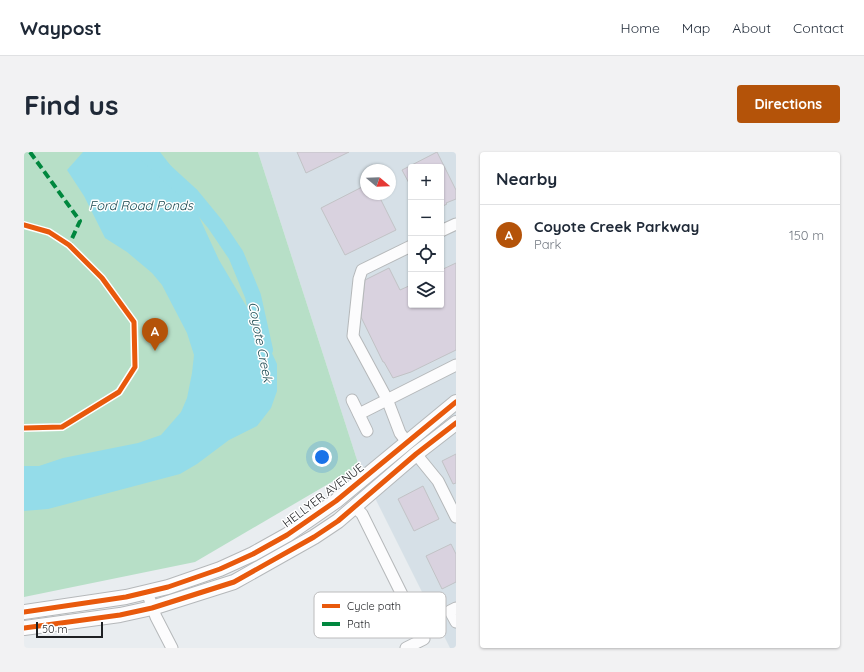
<!DOCTYPE html>
<html lang="en">
<head>
<meta charset="utf-8">
<style>
	:root { --surface:#fff; --page:#f2f2f3; --text:#1f2937; --muted:#747a83; --line:#e0e1e3; --accent:#b45309 }
	body { margin:0; font-family:Quicksand,sans-serif; background:var(--page); color:var(--text) }
	.controls { position:absolute; right:12px; top:12px; display:grid; overflow:hidden; border-radius:4px; box-shadow:0 1px 3px #0004 }
	.controls button { width:36px; height:36px; display:grid; place-items:center; padding:0; border:0; border-bottom:1px solid var(--line); background:var(--surface); color:var(--text); font:20px sans-serif }
	.compass { position:absolute; left:336px; top:12px; width:36px; height:36px; border-radius:50%; background:var(--surface); box-shadow:0 1px 3px #0004; rotate:109deg }
	.scale { position:absolute; left:12px; bottom:10px; width:67px; box-sizing:border-box; padding-left:4px; border:2px solid #1e2023; border-top:0; font-size:11px; line-height:14px; white-space:nowrap; color:#1e2023; -webkit-text-stroke:3px #fff; paint-order:stroke }
	.you { position:absolute; left:298px; top:305px; width:14px; height:14px; margin:-10px; border:3px solid #fff; border-radius:50%; background:#1a73e8; box-shadow:0 0 0 6px #1a73e833 }
	.badge { display:grid; place-items:center; width:26px; height:26px; border-radius:50%; background:var(--accent); color:#fff; font-size:13px; font-weight:700 }
	.pin { position:absolute; translate:-50% -33px; filter:drop-shadow(0 1px 2px #0008) }
	.pin::after { content:''; position:absolute; top:21px; width:14px; height:12px; background:inherit; clip-path:polygon(0 0,100% 0,50% 100%) }
	.list { margin:0; padding:0; list-style:none }
	h2 { display:flex; justify-content:space-between; align-items:center; height:52px; margin:0; padding:0 16px; font-size:17px }
	h2 small { font-size:13px; font-weight:400; color:var(--muted) }
	.list li { display:grid; grid-template-columns:26px 1fr auto; gap:12px; align-items:center; box-sizing:border-box; height:60px; padding:0 16px; border-top:1px solid var(--line) }
	.list b { display:block; font-size:15px; white-space:nowrap }
	.list p { margin:0; font-size:13px; white-space:nowrap; color:var(--muted) }
	.list em { font-size:13px; font-style:normal; color:var(--muted) }
	.icon { flex:none; width:22px; height:22px; fill:none; stroke:currentColor; stroke-width:2; stroke-linecap:round; stroke-linejoin:round }
	.map { position:relative; flex:none; width:432px; height:496px; overflow:hidden; border-radius:4px }
	header { display:flex; align-items:center; gap:24px; box-sizing:border-box; height:56px; padding:0 20px; background:var(--surface); border-bottom:1px solid var(--line) }
	header strong { font-size:19px }
	nav { display:flex; gap:22px; margin-inline-start:auto; font-size:14px }
	.intro { display:flex; align-items:center; justify-content:space-between; box-sizing:border-box; height:96px; padding:0 24px }
	h1 { margin:0; font-size:28px }
	.button { padding:10px 18px; border-radius:4px; background:var(--accent); color:#fff; font-size:14px; font-weight:700 }
	main { display:flex; gap:24px; padding:0 24px }
	aside { flex:1; background:var(--surface); border-radius:4px; box-shadow:0 1px 3px #0004 }
	.map>svg:first-child { display:block }
	.built { fill:#d6e0e7; fill-rule:evenodd }
	.green { fill:#b7dfc7 }
	.water { fill:#94dce9 }
	.lines { fill:none; stroke-linecap:round; stroke-linejoin:round }
	.river { stroke:#94dce9; stroke-width:16 }
	.building { fill:#d9d2df; stroke:#c1c2c5 }
	.minor-casing { stroke:#b5b8ba; stroke-width:13 }
	.major-casing { stroke:#b5b8ba; stroke-width:16 }
	.minor { stroke:#fcfcfd; stroke-width:11 }
	.major { stroke:#fcfcfd; stroke-width:14 }
	.quiet { stroke:#00873e; stroke-width:4; stroke-dasharray:8 4; stroke-linecap:butt }
	.cycleway-casing { stroke:#fff; stroke-width:8 }
	.cycleway { stroke:#e8590c; stroke-width:5 }
	.labels { text-anchor:middle; dominant-baseline:central; stroke-width:3; stroke-linejoin:round; paint-order:stroke }
	.street-label { font-size:12px; fill:#1e2023; stroke:#fff }
	.water-label { font-size:13px; font-style:italic; fill:#19474e; stroke:#fff }
	.key { fill:#fff; stroke:#bcbcbd; stroke-width:1 }
	.key-label { font-size:11px; fill:#1e2023 }
</style>
</head>
<body>
<header>
<strong>Waypost</strong>
<nav><a>Home</a><a>Map</a><a>About</a><a>Contact</a></nav>
</header>
<div class="intro"><h1>Find us</h1><a class="button">Directions</a></div>
<main>
<div class="map">
<svg width="432" height="496" viewBox="0 0 432 496">
	<rect width="100%" height="100%" fill="#e9edf0"/>
	<!-- built -->
	<path class="built" d="M 234,0 L 432,0 L 432,496 L 426,496 L 335,314 ZM 387,15 L 417,15 L 417,153 L 387,153 ZM 342,18 L 366,18 L 366,42 L 342,42 Z"/>
	<!-- green -->
	<polygon class="green" points="0,0 234,0 335,314 171,410 0,445"/>
	<!-- water -->
	<polygon class="water" points="59,0 136,0 158,28 195,108 240,184 253,212 253,239 247,256 233,274 205,288 173,312 156,322 24,357 0,359 0,314 15,314 39,306 114,291 137,283 157,260 163,246 168,221 170,203 163,181 138,133 128,121 103,100 81,86 60,44 43,18"/>
	<g class="lines">
		<!-- river -->
		<polyline class="river" points="120,0 168,44 191,72 212,103 229,144 241,198"/>
	</g>
	<!-- building -->
	<g class="building">
		<polygon points="273,0 325,0 282,21"/>
		<polygon points="413,0 432,38 432,47 422,51 423,52 417,55 417,15 387,15 387,35 378,18"/>
		<polygon points="342,33 342,42 354,42 372,78 321,103 297,56"/>
		<polygon points="432,111 432,198 387,220 369,226 360,210 359,210 337,165 341,128 365,116 376,138 387,133 387,153 417,153 417,118"/>
		<polygon points="432,302 432,331 429,332 418,309"/>
		<polygon points="399,334 415,367 390,379 374,347"/>
		<polygon points="427,392 432,402 432,430 418,437 402,404"/>
	</g>
	<g class="lines">
		<defs>
			<g id="minor">
				<polyline points="417,79 432,72"/>
				<polyline points="328,248 343,279"/>
				<polyline points="335,262 432,213"/>
				<polyline points="382,289 376,281 363,247 329,184 335,127 338,118 387,94"/>
				<polyline points="392,302 414,329 432,365"/>
				<polyline points="331,355 338,362 400,487 382,496"/>
				<polyline points="123,440 132,465 148,496"/>
				<polyline points="432,456 426,459 432,470"/>
			</g>
			<g id="major">
				<polyline points="0,460 102,445 144,435 196,417 229,402 263,383 312,349 432,250"/>
				<polyline points="0,476 96,463 128,456 210,430 290,385 314,369 392,302 432,271"/>
			</g>
		</defs>
		<!-- minor casing -->
		<use href="#minor" class="minor-casing"/>
		<!-- major casing -->
		<use href="#major" class="major-casing"/>
		<!-- minor -->
		<use href="#minor" class="minor"/>
		<!-- major -->
		<use href="#major" class="major"/>
		<!-- quiet -->
		<polyline class="quiet" points="6,0 56,69 45,93"/>
		<defs>
			<g id="cycleway">
				<polyline points="0,73 25,80 45,93 78,126 110,170 111,215 95,240 38,275 0,276"/>
				<polyline points="0,460 102,445 144,435 196,417 229,402 263,383 312,349 432,250"/>
				<polyline points="0,476 96,463 128,456 210,430 290,385 314,369 392,302 432,271"/>
			</g>
		</defs>
		<!-- cycleway casing -->
		<use href="#cycleway" class="cycleway-casing"/>
		<!-- cycleway -->
		<use href="#cycleway" class="cycleway"/>
	</g>
	<g class="labels">
		<!-- street labels -->
		<g class="street-label">
			<text transform="translate(299 343) rotate(-37)">HELLYER AVENUE</text>
		</g>
		<!-- water labels -->
		<g class="water-label">
			<text x="117" y="53">Ford Road Ponds</text>
			<text transform="translate(237 190) rotate(79)">Coyote Creek</text>
		</g>
	</g>
	<!-- legend -->
	<rect x="290" y="440" width="132" height="46" rx="6" class="key"/>
	<rect x="298" y="452" width="18" height="4" fill="#e8590c"/>
	<rect x="298" y="470" width="18" height="4" fill="#00873e"/>
	<g class="key-label">
		<text x="323" y="458">Cycle path</text>
		<text x="323" y="476">Path</text>
	</g>
</svg>
<div class="controls">
<button>+</button>
<button>−</button>
<button><svg class="icon" aria-label="locate" viewBox="0 0 24 24"><circle cx="12" cy="12" r="6"/><path d="M12 2v4M12 18v4M2 12h4M18 12h4"/></svg></button>
<button><svg class="icon" aria-label="layers" viewBox="0 0 24 24"><path d="M12 4l9 5-9 5-9-5zM3 14l9 5 9-5"/></svg></button>
</div>
<svg class="compass" viewBox="-18 -18 36 36"><path d="M0-13l5 13h-10z" fill="#e53935"/><path d="M0 13l5-13h-10z" fill="#747a83"/></svg>
<div class="scale">50 m</div>
<div class="you"></div>
<div class="pin badge" style="left:131px;top:199px">A</div>
</div>
<aside>
<h2>Nearby<small></small></h2>
<ul class="list">
<li><span class="badge">A</span><div><b>Coyote Creek Parkway</b><p>Park</p></div><em>150 m</em></li>
</ul>
</aside>
</main>
</body>
</html>
